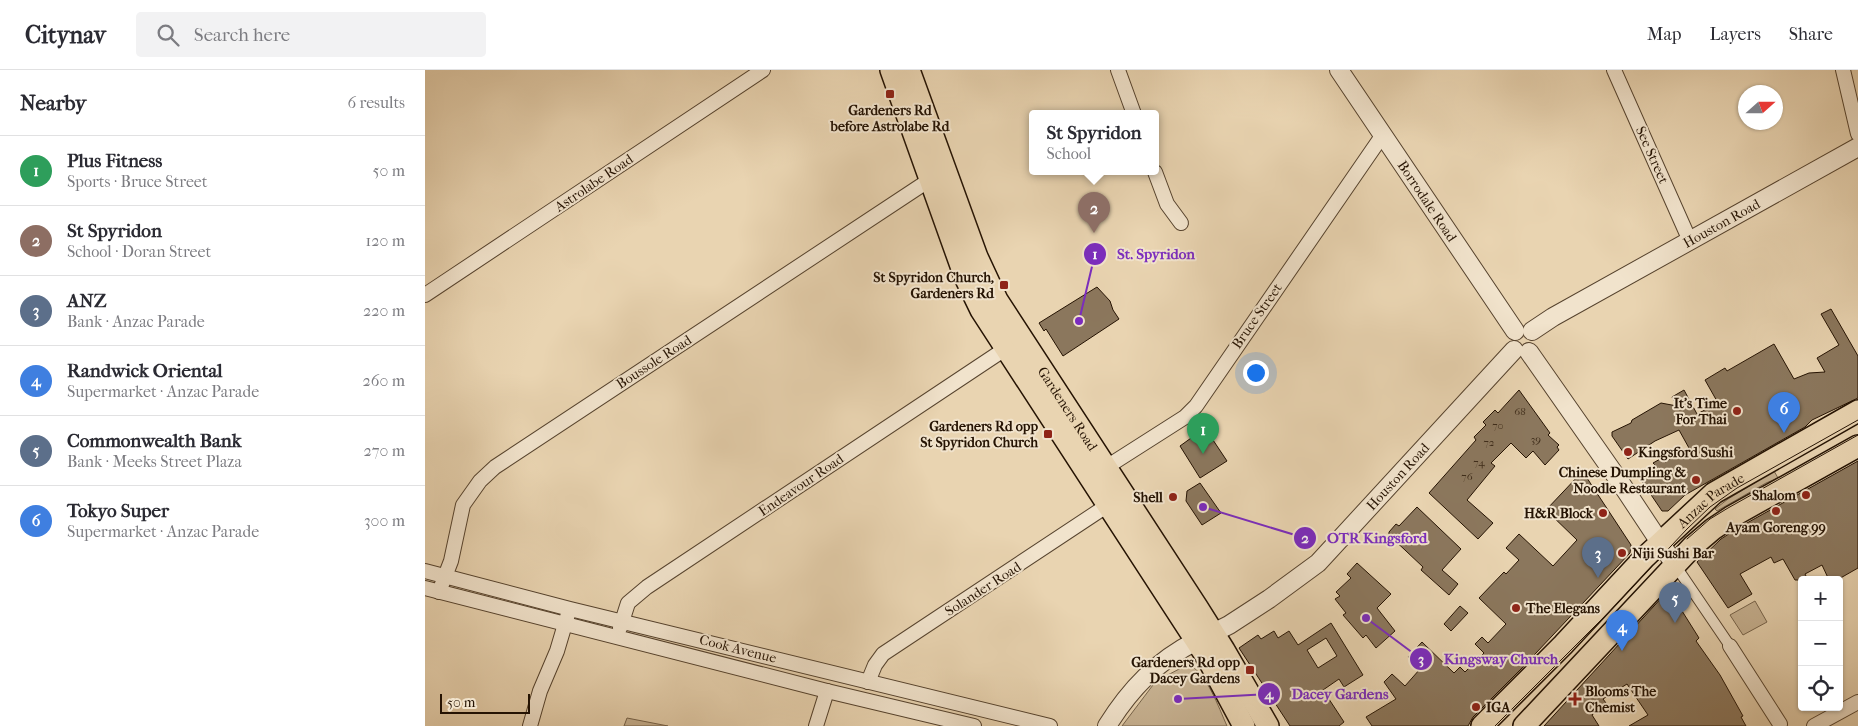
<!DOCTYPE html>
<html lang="en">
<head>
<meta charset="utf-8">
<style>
	:root { --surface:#fff; --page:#f2f2f3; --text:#2b2b33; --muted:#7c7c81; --line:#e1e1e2; --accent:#2563eb }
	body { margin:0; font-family:"IM FELL French Canon",serif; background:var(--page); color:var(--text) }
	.controls { position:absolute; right:15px; bottom:15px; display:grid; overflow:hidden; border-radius:5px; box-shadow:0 1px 4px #0004 }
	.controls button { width:45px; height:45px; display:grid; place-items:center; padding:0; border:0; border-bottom:1px solid var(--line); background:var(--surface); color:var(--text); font:25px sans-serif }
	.compass { position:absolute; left:1313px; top:15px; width:45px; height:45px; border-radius:50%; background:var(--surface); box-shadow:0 1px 4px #0004; rotate:69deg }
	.scale { position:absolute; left:15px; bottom:12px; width:90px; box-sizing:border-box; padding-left:5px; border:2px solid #251303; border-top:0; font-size:14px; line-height:18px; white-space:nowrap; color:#251303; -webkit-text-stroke:4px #f1e3cc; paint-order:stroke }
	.you { position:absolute; left:830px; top:302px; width:18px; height:18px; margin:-12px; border:4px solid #fff; border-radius:50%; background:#1a73e8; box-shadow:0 0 0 8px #1a73e833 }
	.badge { display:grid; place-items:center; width:32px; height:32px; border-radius:50%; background:var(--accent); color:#fff; font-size:16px; font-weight:700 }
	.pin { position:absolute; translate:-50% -41px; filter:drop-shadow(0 1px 2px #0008) }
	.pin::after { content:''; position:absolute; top:26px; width:18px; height:15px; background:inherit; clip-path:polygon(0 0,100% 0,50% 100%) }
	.popup { position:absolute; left:604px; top:40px; width:130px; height:65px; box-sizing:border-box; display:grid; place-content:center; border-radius:5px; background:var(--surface); filter:drop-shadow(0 1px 4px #0005); font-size:16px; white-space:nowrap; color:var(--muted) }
	.popup b { font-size:19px; color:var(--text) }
	.popup::after { content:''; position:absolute; left:50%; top:100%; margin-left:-10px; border:10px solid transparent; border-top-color:var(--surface) }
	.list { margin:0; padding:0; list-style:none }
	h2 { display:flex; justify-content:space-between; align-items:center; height:65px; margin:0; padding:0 20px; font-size:21px }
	h2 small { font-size:16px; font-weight:400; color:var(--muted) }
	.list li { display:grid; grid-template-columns:32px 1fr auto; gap:15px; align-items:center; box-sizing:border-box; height:70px; padding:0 20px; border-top:1px solid var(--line) }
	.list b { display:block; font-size:19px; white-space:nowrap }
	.list p { margin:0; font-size:16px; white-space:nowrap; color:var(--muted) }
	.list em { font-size:16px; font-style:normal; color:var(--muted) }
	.icon { flex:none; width:28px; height:28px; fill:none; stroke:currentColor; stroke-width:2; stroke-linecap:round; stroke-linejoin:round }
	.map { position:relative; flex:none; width:1433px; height:656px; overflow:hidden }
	header { display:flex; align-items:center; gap:30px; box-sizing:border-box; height:70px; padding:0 25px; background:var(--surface); border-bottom:1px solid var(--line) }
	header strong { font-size:24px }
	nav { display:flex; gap:28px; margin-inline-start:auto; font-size:18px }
	.search { width:350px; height:45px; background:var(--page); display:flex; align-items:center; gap:12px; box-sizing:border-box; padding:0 18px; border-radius:5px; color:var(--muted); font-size:19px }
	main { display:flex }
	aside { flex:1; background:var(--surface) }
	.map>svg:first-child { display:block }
	.green { fill:#c8b393; stroke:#76634b }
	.building { fill:#8b775d; stroke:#251303; fill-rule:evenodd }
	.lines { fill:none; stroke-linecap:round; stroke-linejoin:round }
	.pedestrian-casing { stroke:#56432e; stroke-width:12 }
	.minor-casing { stroke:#56432e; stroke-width:16 }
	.tertiary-casing { stroke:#56432e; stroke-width:20 }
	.primary-casing { stroke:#251303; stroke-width:24 }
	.pedestrian { stroke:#f1e3cc; stroke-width:10 }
	.minor { stroke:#f1e3cc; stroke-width:14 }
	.tertiary { stroke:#f1e3cc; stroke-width:18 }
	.primary { stroke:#e9d4b1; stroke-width:21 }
	.tram { stroke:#251303; stroke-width:1 }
	.poi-dot { fill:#8f2418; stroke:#f1e3cc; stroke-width:2 }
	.labels { text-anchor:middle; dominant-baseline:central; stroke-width:4; stroke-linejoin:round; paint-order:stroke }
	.number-label { font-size:11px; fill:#3e2c1a }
	.poi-label { font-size:14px; font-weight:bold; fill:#251303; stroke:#f1e3cc; text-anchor:end }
	.street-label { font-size:14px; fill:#251303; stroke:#f1e3cc }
	.leader { fill:none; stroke:#7b2cbf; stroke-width:2 }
	.callout-dot { fill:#7b2cbf; stroke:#f1e3cc; stroke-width:2 }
	.mark-label { font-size:15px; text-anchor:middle; font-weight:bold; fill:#fff }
	.callout-label { font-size:15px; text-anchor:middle; font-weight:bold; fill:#7b2cbf; stroke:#f1e3cc; stroke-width:4; stroke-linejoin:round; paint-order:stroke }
</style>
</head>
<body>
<header>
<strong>Citynav</strong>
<div class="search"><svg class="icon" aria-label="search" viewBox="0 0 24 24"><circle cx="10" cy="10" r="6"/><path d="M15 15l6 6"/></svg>Search here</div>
<nav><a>Map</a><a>Layers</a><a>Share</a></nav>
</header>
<main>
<aside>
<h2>Nearby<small>6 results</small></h2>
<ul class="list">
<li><span class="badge" style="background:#2e9e5b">1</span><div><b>Plus Fitness</b><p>Sports · Bruce Street</p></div><em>50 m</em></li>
<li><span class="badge" style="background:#8d6e63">2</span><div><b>St Spyridon</b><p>School · Doran Street</p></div><em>120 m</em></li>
<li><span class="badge" style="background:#5c6f8a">3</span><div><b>ANZ</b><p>Bank · Anzac Parade</p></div><em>220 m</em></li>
<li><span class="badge" style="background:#3f7fe0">4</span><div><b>Randwick Oriental</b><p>Supermarket · Anzac Parade</p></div><em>260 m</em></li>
<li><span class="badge" style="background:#5c6f8a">5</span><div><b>Commonwealth Bank</b><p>Bank · Meeks Street Plaza</p></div><em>270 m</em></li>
<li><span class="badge" style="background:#3f7fe0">6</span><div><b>Tokyo Super</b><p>Supermarket · Anzac Parade</p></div><em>300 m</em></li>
</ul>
</aside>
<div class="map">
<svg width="1433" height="656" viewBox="0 0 1433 656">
	<rect width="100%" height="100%" fill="#e9d4b1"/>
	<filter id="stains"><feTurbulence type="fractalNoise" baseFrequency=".004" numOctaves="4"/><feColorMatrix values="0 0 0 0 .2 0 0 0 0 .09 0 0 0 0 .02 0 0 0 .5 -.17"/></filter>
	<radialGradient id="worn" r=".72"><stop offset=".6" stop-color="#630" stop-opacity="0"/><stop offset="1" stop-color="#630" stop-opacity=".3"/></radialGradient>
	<!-- green -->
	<g class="green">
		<polygon points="1349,401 1353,408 1341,413 1292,441 1290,439 1303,429"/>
		<polygon points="1330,531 1342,552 1318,565 1305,545"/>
		<path d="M 764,594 C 783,606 793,636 802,656 L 697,656 L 731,611 Z"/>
		<polygon points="202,648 243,656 199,656"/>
	</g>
	<!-- building -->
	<g class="building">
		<polygon points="672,217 685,231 688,240 694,249 638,286 621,259 619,261 614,253"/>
		<polygon points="1406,239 1433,286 1433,328 1387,350 1380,357 1260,425 1243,441 1237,441 1214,407 1231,396 1228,393 1237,388 1240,392 1264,378 1254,360 1230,371 1203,389 1187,366 1187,362 1206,353 1207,350 1236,333 1252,336 1247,327 1259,320 1272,344 1293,333 1280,310 1300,298 1302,301 1349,274 1369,309 1384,303 1400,302 1392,288 1414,275 1396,244"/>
		<polygon points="1094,320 1125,363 1123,365 1134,375 1132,377 1134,380 1120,395 1108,381 1101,388 1086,373 1066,393 1070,396 1042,430 1068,453 1053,469 1004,423 1051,370 1049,367 1061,355 1058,352 1070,340 1073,343"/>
		<polygon points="780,358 802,391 775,408 755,376"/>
		<polygon points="1433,391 1433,498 1412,510 1404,510 1397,495 1380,504 1383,510 1370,510 1358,489 1349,493 1346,487 1315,504 1327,524 1303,538 1272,492 1296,469 1313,458"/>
		<polygon points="1155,404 1160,405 1206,475 1205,483 1096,599 1048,647 1043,656 947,656 941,647 971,629 959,612 967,604 980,616 995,599 983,587 997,572 1029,603 1035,597 1040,602 1059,583 1050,574 1057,567 1063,573 1081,554 1054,528 1079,502 1081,504 1094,490 1081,478 1094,464 1128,496 1152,470 1121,440"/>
		<polygon points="775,413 796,443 777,455 761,431 762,421"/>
		<polygon points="992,437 1036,479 1017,500 1033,514 1024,525 996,500 998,497 964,465 964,462 971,454 974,456"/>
		<polygon points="932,493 966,524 952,538 970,561 951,578 941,565 938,568 918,545 921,543 910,529 915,526 911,522 926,508 922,504"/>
		<polygon points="1240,524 1247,525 1274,568 1271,571 1295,605 1318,646 1316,647 1321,656 1204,656 1223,645 1202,614 1178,629 1181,633 1167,645 1174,656 1119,656"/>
		<polygon points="1035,536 1043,543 1026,561 1019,554"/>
		<path d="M 906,553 L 938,605 L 919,617 L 914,609 L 898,620 L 919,652 L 914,656 L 865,656 L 814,578 L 833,565 L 836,569 L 849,561 L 853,568 L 864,561 L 873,575 ZM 901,568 L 912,586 L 893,598 L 882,580 Z"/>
	</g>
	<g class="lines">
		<defs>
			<polyline id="pedestrian" points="1250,495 1305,576"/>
			<g id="minor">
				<polyline points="693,0 709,44"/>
				<polyline points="1189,0 1265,171"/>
				<polyline points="1418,0 1433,64"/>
				<polyline points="730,102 742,134 756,153"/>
				<polyline points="0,225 338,0"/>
				<polyline points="680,398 760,347 771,336 957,66"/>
				<polyline points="0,501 145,539 625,656"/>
				<polyline points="0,518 402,621 549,656"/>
				<polyline points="14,522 26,491 38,435 55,411 70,397 506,109"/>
				<polyline points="195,558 203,533 222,517 580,279"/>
				<polyline points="1305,576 1355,654"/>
				<polyline points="443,612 450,595 458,584 683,435"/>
				<polyline points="105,656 115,621 132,581 143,544"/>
				<polyline points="391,656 402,621"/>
				<polyline points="1389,656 1433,632"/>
			</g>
			<g id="tertiary">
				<path id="s1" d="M 914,0 L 1090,261"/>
				<path id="s2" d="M 1107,261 L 1128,247 L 1433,77"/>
				<polyline points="1104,282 1195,412 1250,495"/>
				<path id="s3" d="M 788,563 L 804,555 L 844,529 L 893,493 L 1089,280"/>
				<path d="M 682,656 C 705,619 732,591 771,571"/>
			</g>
			<g id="primary">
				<polyline points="466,0 540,207 556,240 783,589 819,656"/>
				<path id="s4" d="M 484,0 L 552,187 L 572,230 L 772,537 L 799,580 L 843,656"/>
				<path id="s5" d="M 1057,656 L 1138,575 L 1219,488 L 1289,423 L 1433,341"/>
				<polyline points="1099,656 1268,476 1288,459 1306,447 1433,376"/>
			</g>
		</defs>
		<!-- pedestrian casing -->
		<use href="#pedestrian" class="pedestrian-casing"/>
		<!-- minor casing -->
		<use href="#minor" class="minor-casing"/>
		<!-- tertiary casing -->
		<use href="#tertiary" class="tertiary-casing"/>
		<!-- primary casing -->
		<use href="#primary" class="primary-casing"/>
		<!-- pedestrian -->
		<use href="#pedestrian" class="pedestrian"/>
		<!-- minor -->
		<use href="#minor" class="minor"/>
		<!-- tertiary -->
		<use href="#tertiary" class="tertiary"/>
		<!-- primary -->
		<use href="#primary" class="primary"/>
		<!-- tram -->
		<g class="tram">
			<polyline points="1262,469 1285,449 1303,438 1433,365"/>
			<polyline points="1070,656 1184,542 1262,459 1285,437 1312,418 1433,350"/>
		</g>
	</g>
	<!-- markers -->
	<g class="poi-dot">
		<rect x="460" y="19" width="10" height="10" rx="2.5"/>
		<rect x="574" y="210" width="10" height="10" rx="2.5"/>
		<circle cx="1312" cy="341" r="5"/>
		<rect x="618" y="359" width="10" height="10" rx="2.5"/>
		<circle cx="1203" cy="382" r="5"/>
		<circle cx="1271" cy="410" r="5"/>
		<circle cx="1381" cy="425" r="5"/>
		<circle cx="748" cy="427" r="5"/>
		<circle cx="1351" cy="441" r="5"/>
		<circle cx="1178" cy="443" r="5"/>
		<circle cx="1197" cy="483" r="5"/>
		<circle cx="1091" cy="538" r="5"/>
		<rect x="820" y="595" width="10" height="10" rx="2.5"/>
		<path d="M1147.5 621.5h5v5h5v5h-5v5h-5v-5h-5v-5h5z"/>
		<circle cx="1051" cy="637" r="5"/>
	</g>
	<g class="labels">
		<!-- number labels -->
		<g class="number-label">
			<text x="1095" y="341">68</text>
			<text x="1073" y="355">70</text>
			<text x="1111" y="369">39</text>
			<text x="1064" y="372">72</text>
			<text x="1054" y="392">74</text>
			<text x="1042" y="406">76</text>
		</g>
		<!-- poi labels -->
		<g class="poi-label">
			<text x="465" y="40" text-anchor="middle">Gardeners Rd<tspan x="465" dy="16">before Astrolabe Rd</tspan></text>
			<text x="569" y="207">St Spyridon Church,<tspan x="569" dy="16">Gardeners Rd</tspan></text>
			<text x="1302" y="333">It's Time<tspan x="1302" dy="16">For Thai</tspan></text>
			<text x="613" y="356">Gardeners Rd opp<tspan x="613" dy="16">St Spyridon Church</tspan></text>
			<text x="1213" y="382" text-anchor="start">Kingsford Sushi</text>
			<text x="1261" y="402">Chinese Dumpling &amp;<tspan x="1261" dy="16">Noodle Restaurant</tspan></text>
			<text x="1371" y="425">Shalom</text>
			<text x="738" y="427">Shell</text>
			<text x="1168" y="443">H&amp;R Block</text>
			<text x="1351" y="457" text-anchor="middle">Ayam Goreng 99</text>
			<text x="1207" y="483" text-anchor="start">Niji Sushi Bar</text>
			<text x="1101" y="538" text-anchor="start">The Elegans</text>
			<text x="815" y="592">Gardeners Rd opp<tspan x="815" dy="16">Dacey Gardens</tspan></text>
			<text x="1160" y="621" text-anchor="start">Blooms The<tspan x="1160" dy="16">Chemist</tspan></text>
			<text x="1061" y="637" text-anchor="start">IGA</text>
		</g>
		<!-- street labels -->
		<g class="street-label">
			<text transform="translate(1227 85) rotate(66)">See Street</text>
			<text transform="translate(169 113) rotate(-34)">Astrolabe Road</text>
			<text stroke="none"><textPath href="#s1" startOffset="158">Borrodale Road</textPath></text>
			<text stroke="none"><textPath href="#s2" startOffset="218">Houston Road</textPath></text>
			<text transform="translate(832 246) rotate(-55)">Bruce Street</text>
			<text transform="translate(229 292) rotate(-33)">Boussole Road</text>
			<text stroke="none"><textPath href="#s4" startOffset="376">Gardeners Road</textPath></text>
			<text stroke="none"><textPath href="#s3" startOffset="244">Houston Road</textPath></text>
			<text transform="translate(376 415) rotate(-34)">Endeavour Road</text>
			<text stroke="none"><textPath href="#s5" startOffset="322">Anzac Parade</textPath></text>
			<text transform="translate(558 519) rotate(-33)">Solander Road</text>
			<text transform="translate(313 579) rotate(14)">Cook Avenue</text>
		</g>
	</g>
	<!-- callouts -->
	<path class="leader" d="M654 251L670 184M778 437L880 468M941 548L996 589M753 629L844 624"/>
	<g class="callout-dot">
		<circle cx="654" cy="251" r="5"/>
		<circle cx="778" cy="437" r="5"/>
		<circle cx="941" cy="548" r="5"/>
		<circle cx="753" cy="629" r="5"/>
		<circle cx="670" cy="184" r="12"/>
		<circle cx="880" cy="468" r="12"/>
		<circle cx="996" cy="589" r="12"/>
		<circle cx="844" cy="624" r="12"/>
	</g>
	<g class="mark-label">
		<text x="670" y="189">1</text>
		<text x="880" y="473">2</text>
		<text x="996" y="594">3</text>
		<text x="844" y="629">4</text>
	</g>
	<g class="callout-label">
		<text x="731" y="189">St. Spyridon</text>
		<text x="952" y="473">OTR Kingsford</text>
		<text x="1076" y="594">Kingsway Church</text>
		<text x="915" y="629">Dacey Gardens</text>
	</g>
	<rect width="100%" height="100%" filter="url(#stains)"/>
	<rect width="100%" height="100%" fill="url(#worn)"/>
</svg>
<div class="controls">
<button>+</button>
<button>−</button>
<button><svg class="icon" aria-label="locate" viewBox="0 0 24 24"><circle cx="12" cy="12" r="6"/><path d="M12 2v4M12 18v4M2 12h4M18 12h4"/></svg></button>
</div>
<svg class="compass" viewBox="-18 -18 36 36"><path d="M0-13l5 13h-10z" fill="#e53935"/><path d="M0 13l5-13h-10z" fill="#7c7c81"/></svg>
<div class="scale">50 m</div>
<div class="you"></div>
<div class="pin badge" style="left:778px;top:384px;background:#2e9e5b">1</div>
<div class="pin badge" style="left:669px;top:163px;background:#8d6e63">2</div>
<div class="popup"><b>St Spyridon</b>School</div>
<div class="pin badge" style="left:1173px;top:508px;background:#5c6f8a">3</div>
<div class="pin badge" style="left:1197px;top:581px;background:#3f7fe0">4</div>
<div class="pin badge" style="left:1250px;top:553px;background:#5c6f8a">5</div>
<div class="pin badge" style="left:1359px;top:363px;background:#3f7fe0">6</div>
</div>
</main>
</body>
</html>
